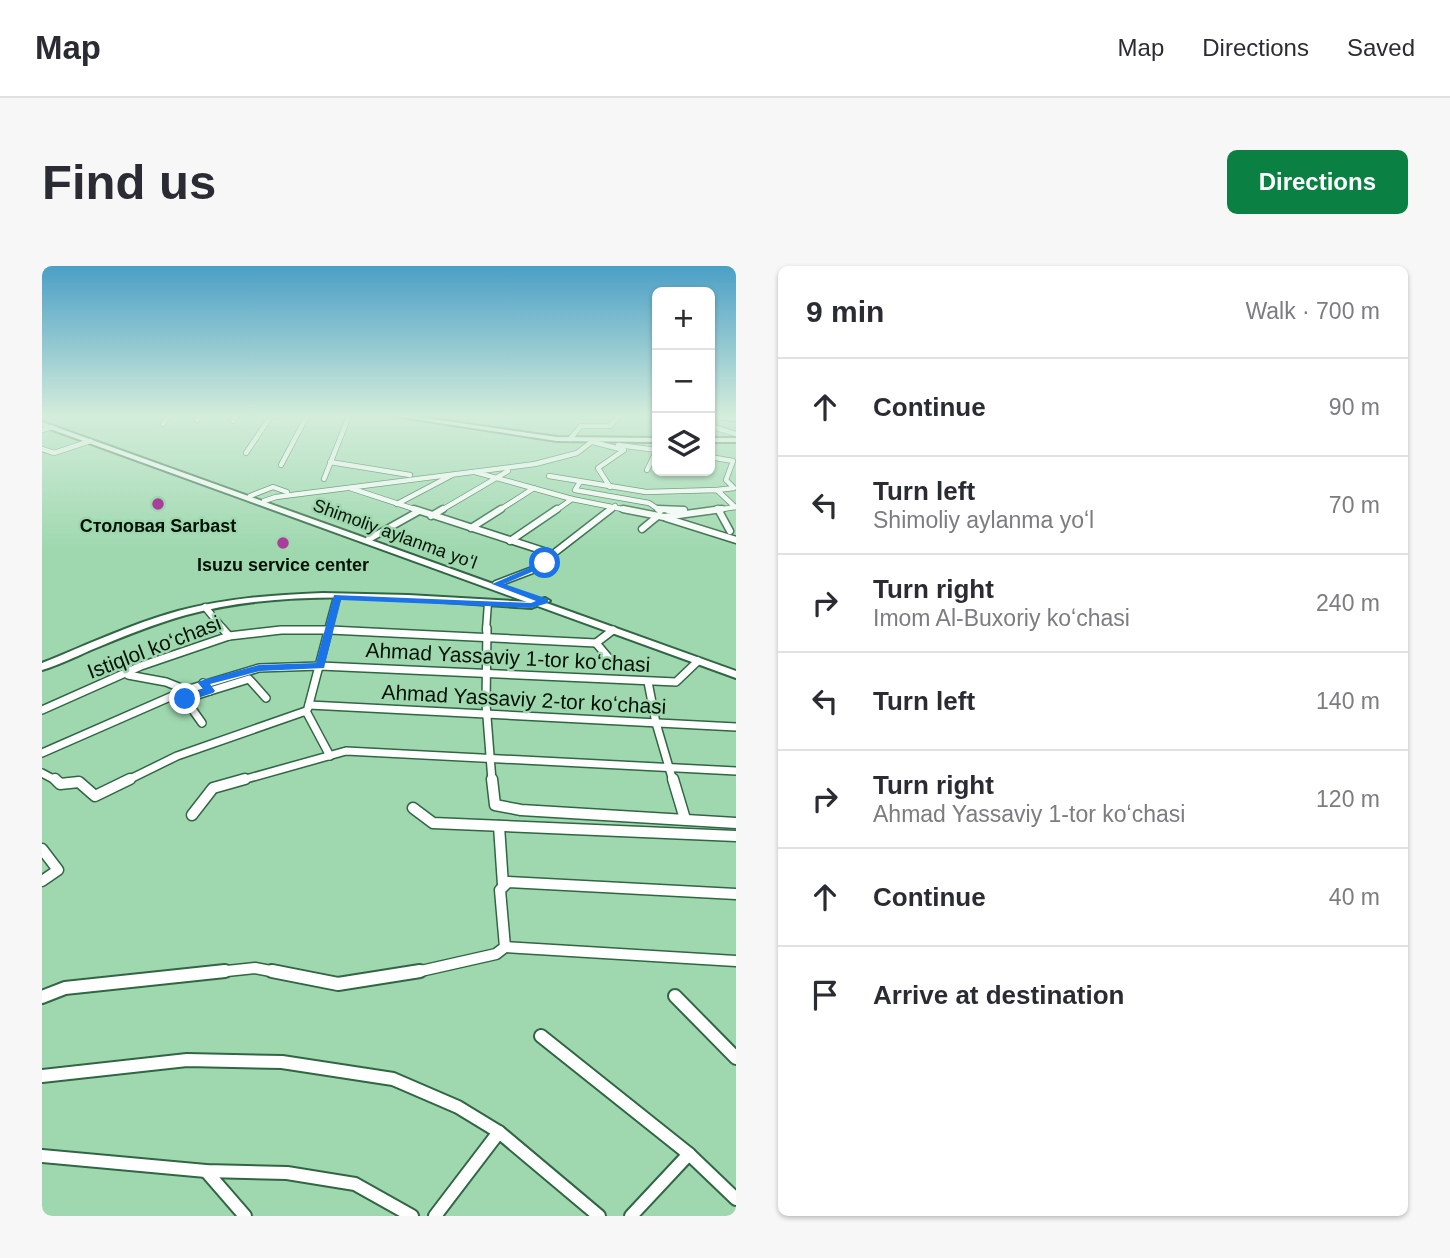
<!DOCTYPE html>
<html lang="en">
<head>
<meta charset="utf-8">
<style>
	:root { --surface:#fff; --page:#f7f7f7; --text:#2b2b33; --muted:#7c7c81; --line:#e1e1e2; --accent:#0b8043 }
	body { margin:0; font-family:Arial,sans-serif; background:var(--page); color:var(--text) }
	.controls { position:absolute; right:21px; top:21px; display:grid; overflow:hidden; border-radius:10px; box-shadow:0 2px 5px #0004 }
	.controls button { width:63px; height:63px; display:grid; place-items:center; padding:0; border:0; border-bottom:2px solid var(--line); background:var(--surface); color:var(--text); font:35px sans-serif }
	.stop { position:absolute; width:21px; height:21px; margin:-16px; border:5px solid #1a73e8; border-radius:50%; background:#fff }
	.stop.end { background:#1a73e8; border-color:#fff; box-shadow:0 2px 7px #0008 }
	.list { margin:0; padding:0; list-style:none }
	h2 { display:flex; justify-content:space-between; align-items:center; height:91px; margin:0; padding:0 28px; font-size:30px }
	h2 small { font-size:23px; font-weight:400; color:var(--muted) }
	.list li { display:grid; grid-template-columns:46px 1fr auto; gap:21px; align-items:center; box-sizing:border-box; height:98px; padding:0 28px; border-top:2px solid var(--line) }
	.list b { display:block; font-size:26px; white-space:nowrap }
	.list p { margin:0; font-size:23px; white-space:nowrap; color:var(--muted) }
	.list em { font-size:23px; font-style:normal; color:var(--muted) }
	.icon { flex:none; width:38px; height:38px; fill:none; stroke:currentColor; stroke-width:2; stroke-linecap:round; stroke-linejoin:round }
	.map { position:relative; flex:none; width:694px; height:950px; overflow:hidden; border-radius:10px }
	header { display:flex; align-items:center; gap:42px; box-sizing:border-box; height:98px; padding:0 35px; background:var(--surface); border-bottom:2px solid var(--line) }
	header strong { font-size:33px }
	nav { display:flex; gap:38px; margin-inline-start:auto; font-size:24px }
	.intro { display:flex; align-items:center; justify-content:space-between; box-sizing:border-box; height:168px; padding:0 42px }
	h1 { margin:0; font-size:49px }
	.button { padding:18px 32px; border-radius:10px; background:var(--accent); color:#fff; font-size:24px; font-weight:700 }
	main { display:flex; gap:42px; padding:0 42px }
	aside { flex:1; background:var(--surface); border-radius:10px; box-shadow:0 2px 5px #0004 }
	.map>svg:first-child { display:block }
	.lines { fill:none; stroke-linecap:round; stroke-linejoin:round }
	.street-far4-casing { stroke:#306643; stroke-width:6 }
	.street-far3-casing { stroke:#306643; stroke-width:9 }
	.street-far2-casing { stroke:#306643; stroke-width:10 }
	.street-far1-casing { stroke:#306643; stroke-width:13 }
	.street-casing { stroke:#306643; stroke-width:16 }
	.secondary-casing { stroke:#306643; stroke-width:4 }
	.primary-casing { stroke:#306643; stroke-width:4 }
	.street-far4 { stroke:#fff; stroke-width:4.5 }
	.street-far3 { stroke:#fff; stroke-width:6 }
	.street-far2 { stroke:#fff; stroke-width:7 }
	.street-far1 { stroke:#fff; stroke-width:10 }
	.street { stroke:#fff; stroke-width:12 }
	.secondary { fill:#fff; fill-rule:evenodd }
	.primary { fill:#fff; fill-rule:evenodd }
	.route { fill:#1a73e8 }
	.poi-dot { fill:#aa3d9c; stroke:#9fd8af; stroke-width:2.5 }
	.labels { text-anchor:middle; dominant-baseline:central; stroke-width:5; stroke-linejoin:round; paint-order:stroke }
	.far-poi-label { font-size:18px; font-weight:bold; fill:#001205; stroke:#9fd8af }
	.far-street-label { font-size:18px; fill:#001205; stroke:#9fd8af }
	.street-label { font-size:21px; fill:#001205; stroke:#9fd8af }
</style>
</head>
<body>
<header>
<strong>Map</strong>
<nav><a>Map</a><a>Directions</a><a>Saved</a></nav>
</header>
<div class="intro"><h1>Find us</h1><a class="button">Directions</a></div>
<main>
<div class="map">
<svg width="694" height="950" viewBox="0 0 694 950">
	<rect width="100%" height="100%" fill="#9fd8af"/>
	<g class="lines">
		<defs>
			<g id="street-far4">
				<polyline points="677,151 694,153"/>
				<polyline points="155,154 158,150"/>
				<polyline points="191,155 194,150"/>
				<polyline points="121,158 126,150"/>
				<polyline points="668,160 694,168"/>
				<polyline points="0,164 10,161"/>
				<polyline points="528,173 539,160 568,160 577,150"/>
				<polyline points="551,176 582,184 556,202 568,221"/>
				<polyline points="576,179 615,184"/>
				<polyline points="0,183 12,187 48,175"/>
				<polyline points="204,187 229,150"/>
				<polyline points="668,191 691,195 684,214 692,222 675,224"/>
				<polyline points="288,196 368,209"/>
				<polyline points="239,199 265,150"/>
				<polyline points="605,204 615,184"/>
				<polyline points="433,206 530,233 590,245"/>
				<polyline points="507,210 604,226 675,224 693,241"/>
				<polyline points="282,213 307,150"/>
				<polyline points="538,216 533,224 607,237 619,245"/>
				<polyline points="308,222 378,245"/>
				<polyline points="208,230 231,221 245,226"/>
				<polyline points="222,235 234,231 493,198 535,187 552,174"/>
				<polyline points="355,238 410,209"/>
				<polyline points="675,242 677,245"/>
				<polyline points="398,245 466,205"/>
				<polyline points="456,245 492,222"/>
				<polyline points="513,245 530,233"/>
				<polyline points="567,245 573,240"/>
				<polyline points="626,245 642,244"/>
				<polyline points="668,245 694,241"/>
			</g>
			<g id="street-far3">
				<polyline points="372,243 511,288"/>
				<polyline points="581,243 622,251 680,243"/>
				<polyline points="616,243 642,244"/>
				<polyline points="676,243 688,265"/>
				<polyline points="389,250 401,243"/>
				<polyline points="624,252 694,274"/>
				<polyline points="429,262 459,243"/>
				<polyline points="600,263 617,249"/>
				<polyline points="327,273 377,245"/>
				<polyline points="468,275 515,243"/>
				<polyline points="454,318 501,300 511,288 569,243"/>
				<polyline points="163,341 182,364"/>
				<polyline points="286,364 295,331"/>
				<polyline points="444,364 446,337"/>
			</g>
			<g id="street-far2">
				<polyline points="180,362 187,370"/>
				<polyline points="445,362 444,438 450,515"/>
				<polyline points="554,377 570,396"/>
				<polyline points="86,409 124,416 144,424"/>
				<polyline points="606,416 614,457 631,515"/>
				<polyline points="161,417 168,425 207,413 224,432"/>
				<polyline points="267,439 694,461"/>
				<polyline points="266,442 287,362"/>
				<polyline points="0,444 99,400 187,370 239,364 288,364 554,377 571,364"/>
				<polyline points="160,457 143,433 168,425"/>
				<polyline points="0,487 144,424 217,402 278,400 634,416 656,395"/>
				<polyline points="0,507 15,515"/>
				<polyline points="84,515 135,490 264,445 288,490"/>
				<polyline points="197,515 304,485 694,505"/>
			</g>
			<g id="street-far1">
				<polyline points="13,513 18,518 37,516 53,530 88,513"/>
				<polyline points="450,513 453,539 479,544 694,557"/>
				<polyline points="631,513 643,553"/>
				<polyline points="371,542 391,557 694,570"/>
				<polyline points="150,549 171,522 203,513"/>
				<polyline points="457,560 461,619"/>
				<polyline points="0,583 16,604 0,615"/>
				<polyline points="463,681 694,695"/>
				<polyline points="166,707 213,702 239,707"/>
				<polyline points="370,707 454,688 463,681 458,624 466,616 694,628"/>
			</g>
			<g id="street">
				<polyline points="230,705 296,718 378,705"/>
				<polyline points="633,730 694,792"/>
				<polyline points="0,731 23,722 183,705"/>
				<polyline points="499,770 647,888 694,933"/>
				<polyline points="0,810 145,794 240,796 351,813 416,841 457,866 557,950"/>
				<polyline points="0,890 164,905 245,907 313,918 370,950"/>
				<polyline points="164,905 203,950"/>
				<polyline points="393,950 457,866"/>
				<polyline points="589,950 647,888"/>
			</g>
			<g id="secondary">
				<polygon points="352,150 369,150 515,171 615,172 615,176 515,175"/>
				<rect x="668" y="172" width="26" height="4"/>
				<path d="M 281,327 L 366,329 L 489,336 L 503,332 L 508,335 L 489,342 C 376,335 255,319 144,349 C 112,358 80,371 49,384 C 33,391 17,399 0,404 L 0,397 C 45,379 89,358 136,345 C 184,332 232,329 281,327 Z"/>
			</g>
			<polygon id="primary" points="0,156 694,405 694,412 0,160"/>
		</defs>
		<!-- street-far4 casing -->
		<use href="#street-far4" class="street-far4-casing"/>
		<!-- street-far3 casing -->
		<use href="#street-far3" class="street-far3-casing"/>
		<!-- street-far2 casing -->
		<use href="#street-far2" class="street-far2-casing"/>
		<!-- street-far1 casing -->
		<use href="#street-far1" class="street-far1-casing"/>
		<!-- street casing -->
		<use href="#street" class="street-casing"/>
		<!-- secondary casing -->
		<use href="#secondary" class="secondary-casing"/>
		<!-- primary casing -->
		<use href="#primary" class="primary-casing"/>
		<!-- street-far4 -->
		<use href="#street-far4" class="street-far4"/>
		<!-- street-far3 -->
		<use href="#street-far3" class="street-far3"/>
		<!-- street-far2 -->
		<use href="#street-far2" class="street-far2"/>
		<!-- street-far1 -->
		<use href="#street-far1" class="street-far1"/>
		<!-- street -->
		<use href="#street" class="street"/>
		<!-- secondary -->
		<use href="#secondary" class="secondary"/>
		<!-- primary -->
		<use href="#primary" class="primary"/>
	</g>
	<!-- sky -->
	<linearGradient id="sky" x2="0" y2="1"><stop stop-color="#4b9fc6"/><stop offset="0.53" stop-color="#d4eddb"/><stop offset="1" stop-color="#d4eddb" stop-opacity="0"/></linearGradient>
	<rect width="694" height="283" fill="url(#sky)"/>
	<!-- route -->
	<polygon class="route" points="503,295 506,299 462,318 506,333 506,337 489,342 299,334 282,402 218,405 168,418 173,425 171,427 143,436 138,433 161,423 156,417 158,415 217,399 274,397 292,329 489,337 494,335 450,318"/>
	<!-- markers -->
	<g class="poi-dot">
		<circle cx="116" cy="238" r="7"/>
		<circle cx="241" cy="277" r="7"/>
	</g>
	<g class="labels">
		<!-- far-poi labels -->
		<g class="far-poi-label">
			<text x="116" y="260">Столовая Sarbast</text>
			<text x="241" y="299">Isuzu service center</text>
		</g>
		<!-- far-street labels -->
		<g class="far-street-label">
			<text transform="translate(353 268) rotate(20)">Shimoliy aylanma yoʻl</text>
		</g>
		<!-- street labels -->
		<g class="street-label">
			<text transform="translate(112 381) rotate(-21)">Istiqlol ko‘chasi</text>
			<text transform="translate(466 391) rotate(3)">Ahmad Yassaviy 1-tor koʻchasi</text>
			<text transform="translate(482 433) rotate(3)">Ahmad Yassaviy 2-tor koʻchasi</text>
		</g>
	</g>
</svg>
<div class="controls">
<button>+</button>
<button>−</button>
<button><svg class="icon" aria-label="layers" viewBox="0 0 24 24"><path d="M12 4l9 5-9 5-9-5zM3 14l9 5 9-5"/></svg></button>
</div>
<div class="stop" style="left:503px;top:297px"></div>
<div class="stop end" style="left:143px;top:433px"></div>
</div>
<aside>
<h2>9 min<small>Walk · 700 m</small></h2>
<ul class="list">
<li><svg class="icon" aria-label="ahead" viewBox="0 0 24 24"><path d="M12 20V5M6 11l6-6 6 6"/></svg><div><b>Continue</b></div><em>90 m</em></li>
<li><svg class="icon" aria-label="left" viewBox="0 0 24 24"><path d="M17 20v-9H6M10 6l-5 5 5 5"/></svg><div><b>Turn left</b><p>Shimoliy aylanma yoʻl</p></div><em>70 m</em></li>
<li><svg class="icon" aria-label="right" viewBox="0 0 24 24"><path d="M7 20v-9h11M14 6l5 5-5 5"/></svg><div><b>Turn right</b><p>Imom Al-Buxoriy koʻchasi</p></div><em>240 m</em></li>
<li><svg class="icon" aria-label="left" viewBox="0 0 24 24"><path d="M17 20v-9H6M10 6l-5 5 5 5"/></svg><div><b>Turn left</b></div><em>140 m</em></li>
<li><svg class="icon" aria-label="right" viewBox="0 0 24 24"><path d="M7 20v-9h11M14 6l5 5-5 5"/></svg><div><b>Turn right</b><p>Ahmad Yassaviy 1-tor koʻchasi</p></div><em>120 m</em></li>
<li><svg class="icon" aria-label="ahead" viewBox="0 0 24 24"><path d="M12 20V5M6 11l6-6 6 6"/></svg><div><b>Continue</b></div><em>40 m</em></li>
<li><svg class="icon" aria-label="arrive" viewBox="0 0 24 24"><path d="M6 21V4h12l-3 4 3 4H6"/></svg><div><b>Arrive at destination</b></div></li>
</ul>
</aside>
</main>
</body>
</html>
